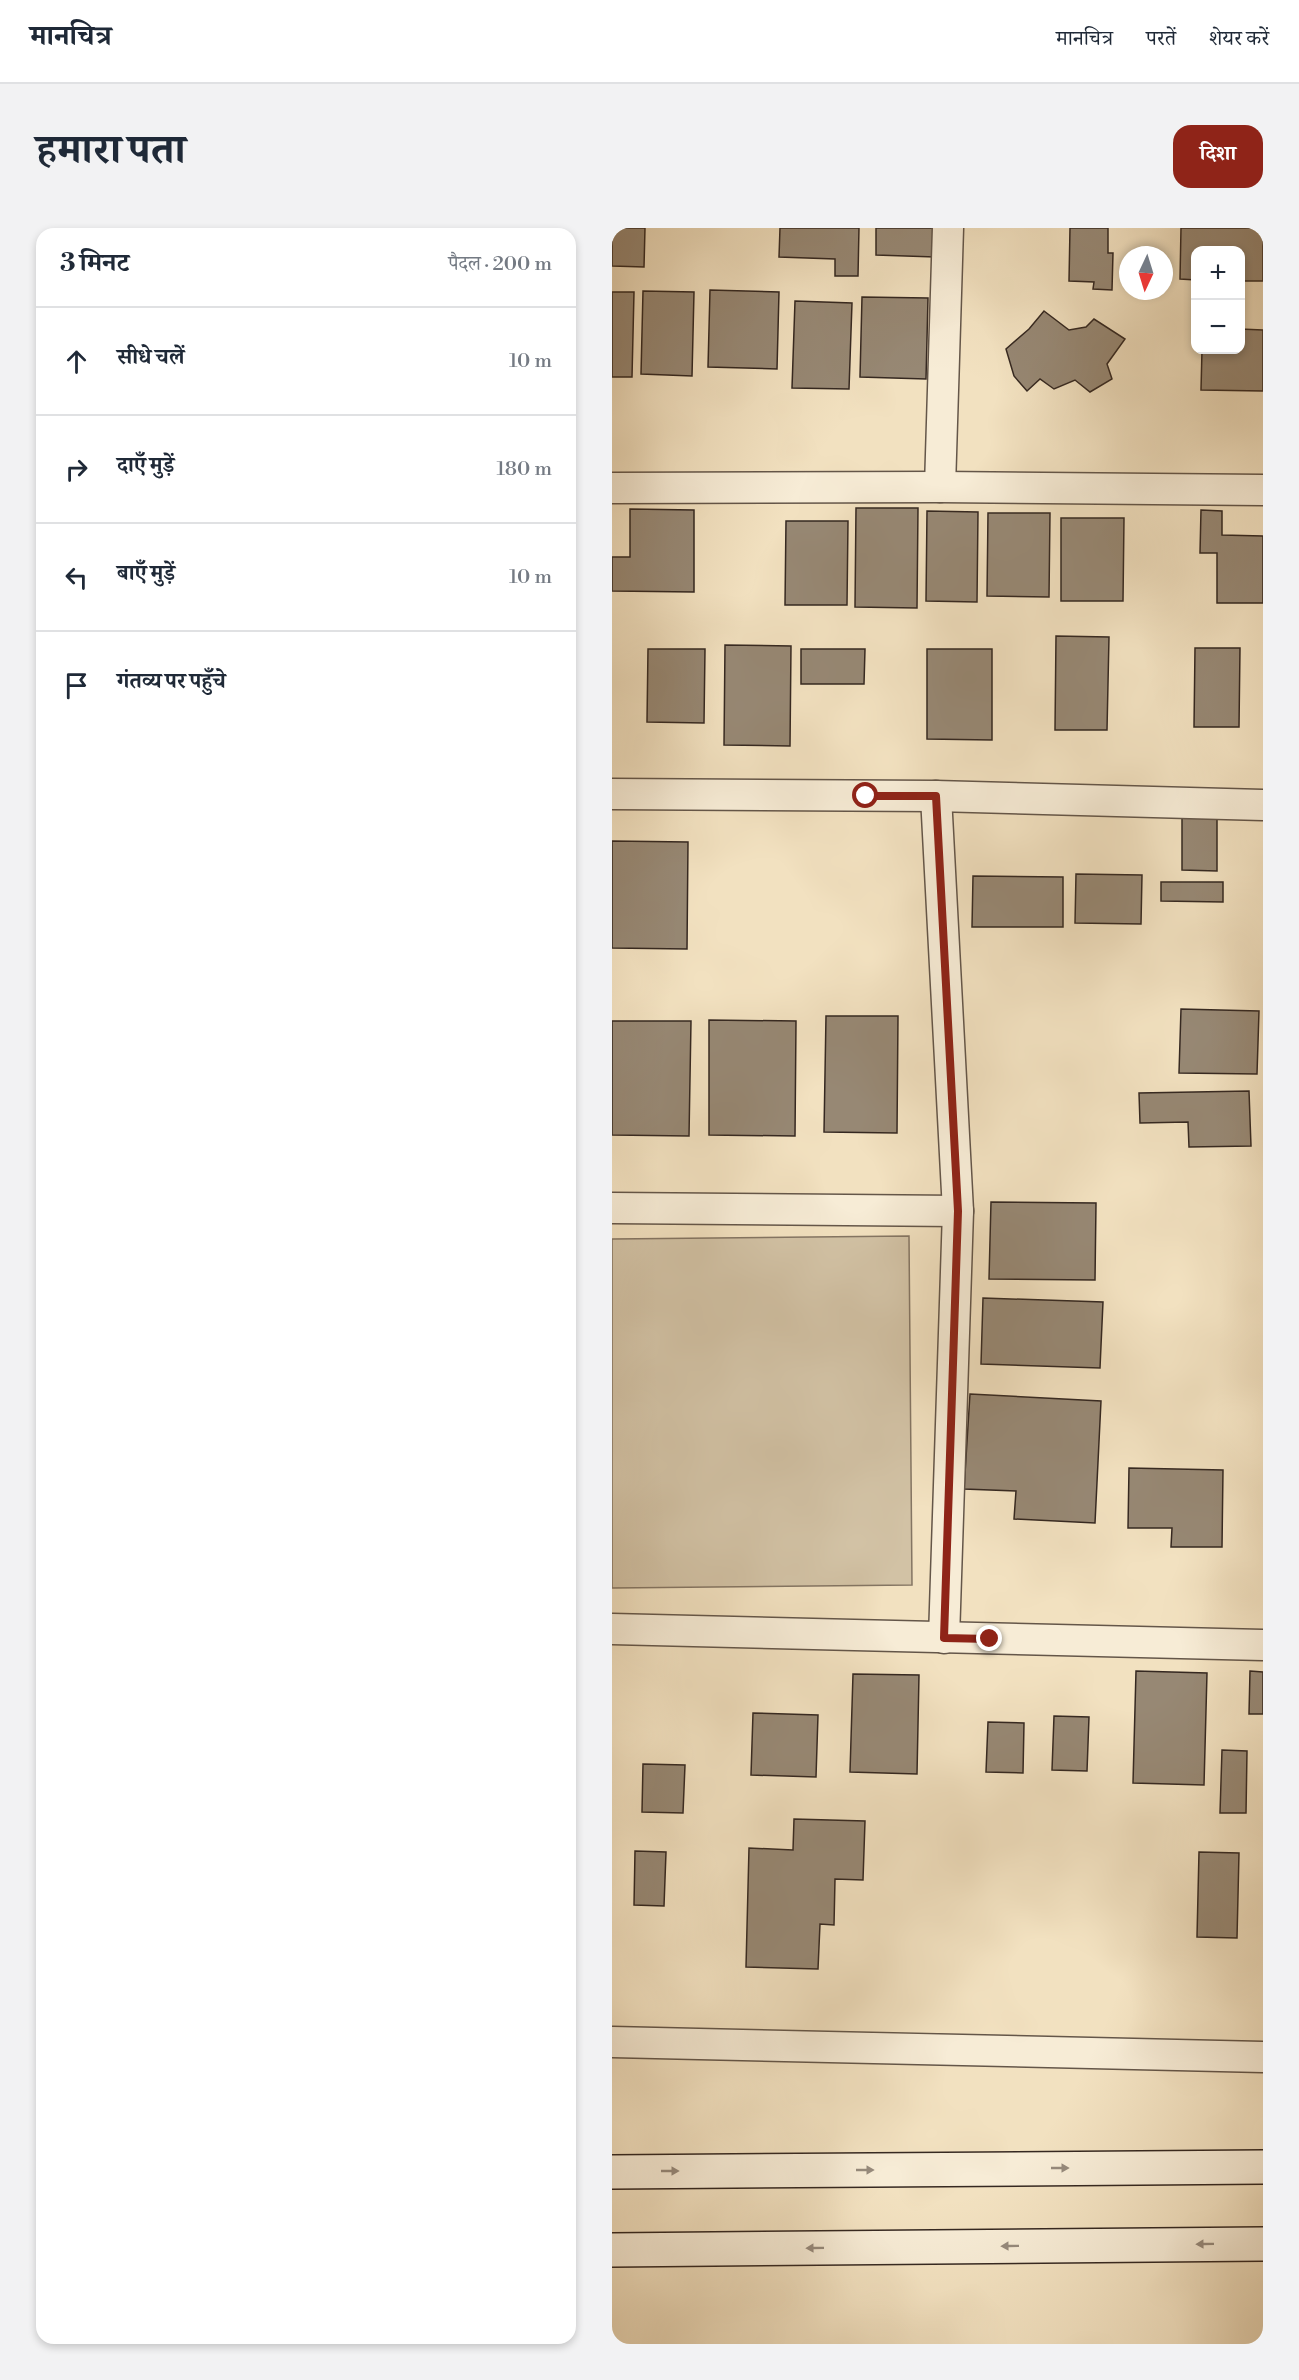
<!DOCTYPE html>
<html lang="hi">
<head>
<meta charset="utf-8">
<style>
	:root { --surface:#fff; --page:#f2f2f3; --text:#1f2937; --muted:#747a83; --line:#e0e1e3; --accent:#8f2418 }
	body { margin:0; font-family:"Libre Bodoni","Noto Serif Devanagari",serif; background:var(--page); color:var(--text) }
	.controls { position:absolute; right:18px; top:18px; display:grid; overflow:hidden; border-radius:12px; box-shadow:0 3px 9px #0003 }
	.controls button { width:54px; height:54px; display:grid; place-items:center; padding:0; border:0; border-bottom:2px solid var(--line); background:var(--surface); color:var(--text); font:30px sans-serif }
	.compass { position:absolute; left:507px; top:18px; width:54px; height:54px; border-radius:50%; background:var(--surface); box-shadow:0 3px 9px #0003; rotate:184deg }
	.stop { position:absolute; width:18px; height:18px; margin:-14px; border:4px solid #8f2418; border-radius:50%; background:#fff }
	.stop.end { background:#8f2418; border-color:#fff; box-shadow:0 2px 6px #0008 }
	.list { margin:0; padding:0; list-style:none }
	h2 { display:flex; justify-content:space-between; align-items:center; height:78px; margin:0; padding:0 24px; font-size:26px }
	h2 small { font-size:20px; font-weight:400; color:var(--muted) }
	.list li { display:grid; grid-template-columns:39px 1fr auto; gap:18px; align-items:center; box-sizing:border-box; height:108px; padding:0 24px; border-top:2px solid var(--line) }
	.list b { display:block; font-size:22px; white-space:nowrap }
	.list em { font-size:20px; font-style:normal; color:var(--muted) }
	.icon { flex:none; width:33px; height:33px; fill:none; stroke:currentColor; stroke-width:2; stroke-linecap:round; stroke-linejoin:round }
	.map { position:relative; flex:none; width:651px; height:2116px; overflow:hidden; border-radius:18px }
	header { display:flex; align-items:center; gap:36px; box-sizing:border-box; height:84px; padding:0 30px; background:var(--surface); border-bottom:2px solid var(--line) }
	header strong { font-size:28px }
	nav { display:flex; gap:33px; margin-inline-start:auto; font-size:21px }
	.intro { display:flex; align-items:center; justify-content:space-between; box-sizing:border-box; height:144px; padding:0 36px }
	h1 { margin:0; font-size:42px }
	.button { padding:15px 27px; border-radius:18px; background:var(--accent); color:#fff; font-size:21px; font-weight:700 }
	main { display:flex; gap:36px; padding:0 36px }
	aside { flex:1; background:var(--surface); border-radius:18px; box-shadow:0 3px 9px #0003 }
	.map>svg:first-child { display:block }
	.green { fill:#d2c2a5; stroke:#847563; stroke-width:1.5 }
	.building { fill:#978874; stroke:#352821; stroke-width:1.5 }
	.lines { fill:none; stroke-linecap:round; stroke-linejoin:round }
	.minor-casing { stroke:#645649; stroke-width:33 }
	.secondary-casing { stroke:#352821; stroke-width:36 }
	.minor { stroke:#f7ecd6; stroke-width:30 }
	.secondary { stroke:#f7ecd6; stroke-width:33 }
	.oneway { fill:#968a7c }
	.route { stroke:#8f2418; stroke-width:8 }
</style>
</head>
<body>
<header>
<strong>मानचित्र</strong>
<nav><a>मानचित्र</a><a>परतें</a><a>शेयर करें</a></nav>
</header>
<div class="intro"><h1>हमारा पता</h1><a class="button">दिशा</a></div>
<main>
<aside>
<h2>3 मिनट<small>पैदल · 200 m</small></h2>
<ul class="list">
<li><svg class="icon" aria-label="ahead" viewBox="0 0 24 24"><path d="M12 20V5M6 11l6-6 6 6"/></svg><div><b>सीधे चलें</b></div><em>10 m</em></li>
<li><svg class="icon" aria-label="right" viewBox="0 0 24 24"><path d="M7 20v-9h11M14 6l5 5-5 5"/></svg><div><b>दाएँ मुड़ें</b></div><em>180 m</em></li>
<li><svg class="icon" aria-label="left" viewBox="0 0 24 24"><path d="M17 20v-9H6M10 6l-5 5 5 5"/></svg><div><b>बाएँ मुड़ें</b></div><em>10 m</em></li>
<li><svg class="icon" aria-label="arrive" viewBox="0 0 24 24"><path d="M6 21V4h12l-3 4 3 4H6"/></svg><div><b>गंतव्य पर पहुँचे</b></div></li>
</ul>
</aside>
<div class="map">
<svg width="651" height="2116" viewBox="0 0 651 2116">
	<rect width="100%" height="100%" fill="#f2e1c0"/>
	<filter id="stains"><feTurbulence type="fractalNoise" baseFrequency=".00333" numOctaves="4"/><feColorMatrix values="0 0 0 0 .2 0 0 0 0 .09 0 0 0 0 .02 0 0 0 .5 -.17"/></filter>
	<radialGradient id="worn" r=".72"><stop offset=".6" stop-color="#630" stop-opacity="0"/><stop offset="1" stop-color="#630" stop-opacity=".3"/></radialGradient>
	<!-- green -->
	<polygon class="green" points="297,1008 300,1357 0,1360 0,1011"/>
	<!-- building -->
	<g class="building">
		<polygon points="0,0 33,0 32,39 0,38"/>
		<polygon points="168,0 247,0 246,48 223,48 223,31 167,29"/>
		<polygon points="264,0 324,0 323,29 264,27"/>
		<polygon points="458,0 496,0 496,25 501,25 500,62 481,61 482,54 457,53"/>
		<polygon points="569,0 651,0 651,53 628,53 628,22 584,22 584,52 568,51"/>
		<polygon points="98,62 167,64 165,141 96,139"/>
		<polygon points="31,63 82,64 80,148 29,146"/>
		<polygon points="0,64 22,64 20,149 0,149"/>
		<polygon points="250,69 316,70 314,151 248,149"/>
		<polygon points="183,73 240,75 237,161 180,160"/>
		<polygon points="432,83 457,102 474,99 482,91 513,111 495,136 500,151 478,164 463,152 442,161 428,151 415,163 402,148 394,121 417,101"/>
		<polygon points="628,101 651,102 651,163 589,162 590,122 628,122"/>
		<polygon points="244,280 306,280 305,380 243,379"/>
		<polygon points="18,281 82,282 82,364 0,363 0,329 18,329"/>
		<polygon points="589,282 610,283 610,307 651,308 651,375 605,375 605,325 588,325"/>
		<polygon points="315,283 366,284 365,374 314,373"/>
		<polygon points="376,285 438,285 437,369 375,368"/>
		<polygon points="449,290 512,290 511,373 449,373"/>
		<polygon points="174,293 236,293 235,377 173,377"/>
		<polygon points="444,408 497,409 495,502 443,502"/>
		<polygon points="113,417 179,418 178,518 112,517"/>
		<polygon points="583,420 628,420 627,499 582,499"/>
		<polygon points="36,421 93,421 92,495 35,494"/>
		<polygon points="189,421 253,421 252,456 189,456"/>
		<polygon points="315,421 380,421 380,512 315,511"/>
		<polygon points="570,578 605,578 605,643 570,642"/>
		<polygon points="0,613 76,614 75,721 0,720"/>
		<polygon points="464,646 530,647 529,696 463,695"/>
		<polygon points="361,648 451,649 451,699 360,699"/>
		<polygon points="549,654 611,654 611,674 549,673"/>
		<polygon points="569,781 647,783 645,846 567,845"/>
		<polygon points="214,788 286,788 285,905 212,904"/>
		<polygon points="97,792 184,793 183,908 97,907"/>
		<polygon points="0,793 79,793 77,908 0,907"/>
		<polygon points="637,863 639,918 577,919 576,894 528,895 527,865"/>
		<polygon points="379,974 484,975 483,1052 377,1051"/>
		<polygon points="371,1070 491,1074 488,1140 369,1136"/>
		<polygon points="358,1166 489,1173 483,1295 402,1291 404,1263 352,1261"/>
		<polygon points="517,1240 611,1242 610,1319 559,1319 560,1300 516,1300"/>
		<polygon points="524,1443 595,1445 592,1557 521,1555"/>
		<polygon points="638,1443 651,1444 651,1486 637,1486"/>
		<polygon points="241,1446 307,1447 305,1546 238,1544"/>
		<polygon points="141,1485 206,1487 204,1549 139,1547"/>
		<polygon points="442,1488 477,1489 475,1543 440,1542"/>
		<polygon points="376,1494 412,1495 411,1545 374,1544"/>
		<polygon points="610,1522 635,1523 634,1585 608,1585"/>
		<polygon points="31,1536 73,1537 71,1585 30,1584"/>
		<polygon points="182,1591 253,1593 251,1652 223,1651 222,1697 208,1696 206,1741 134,1739 137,1620 181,1622"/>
		<polygon points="23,1623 54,1624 52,1678 22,1677"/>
		<polygon points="587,1624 627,1625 625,1710 585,1709"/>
	</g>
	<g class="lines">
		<defs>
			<g id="minor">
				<polyline points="328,259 336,0"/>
				<polyline points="0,260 328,259 651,262"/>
				<polyline points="0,566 324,568 651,577"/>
				<polyline points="324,568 346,983 332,1410"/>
				<polyline points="0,980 346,983"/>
				<polyline points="0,1401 651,1417"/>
				<polyline points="0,1814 651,1829"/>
			</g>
			<g id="secondary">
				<polyline points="0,1944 651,1939"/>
				<polyline points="0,2022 651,2016"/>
			</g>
		</defs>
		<!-- minor casing -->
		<use href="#minor" class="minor-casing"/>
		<!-- secondary casing -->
		<use href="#secondary" class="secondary-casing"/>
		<!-- minor -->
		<use href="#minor" class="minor"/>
		<!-- secondary -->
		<use href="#secondary" class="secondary"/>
	</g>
	<!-- one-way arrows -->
	<defs><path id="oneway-solid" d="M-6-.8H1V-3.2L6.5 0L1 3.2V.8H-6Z" transform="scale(1.5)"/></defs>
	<g class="oneway">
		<use href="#oneway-solid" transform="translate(448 1940)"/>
		<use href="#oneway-solid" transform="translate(253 1942)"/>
		<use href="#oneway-solid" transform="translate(58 1943)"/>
		<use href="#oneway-solid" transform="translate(593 2016) rotate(179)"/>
		<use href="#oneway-solid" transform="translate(398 2018) rotate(179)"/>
		<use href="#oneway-solid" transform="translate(203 2020) rotate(179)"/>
	</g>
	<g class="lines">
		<!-- route -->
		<polyline class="route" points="254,568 324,568 346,983 332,1410 378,1411"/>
	</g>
	<rect width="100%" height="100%" filter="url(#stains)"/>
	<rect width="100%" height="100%" fill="url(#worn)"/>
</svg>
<div class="controls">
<button>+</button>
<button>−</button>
</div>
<svg class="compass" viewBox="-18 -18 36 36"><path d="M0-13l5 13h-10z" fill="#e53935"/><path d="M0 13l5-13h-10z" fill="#747a83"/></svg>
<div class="stop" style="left:254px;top:568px"></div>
<div class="stop end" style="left:378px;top:1411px"></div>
</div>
</main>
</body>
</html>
